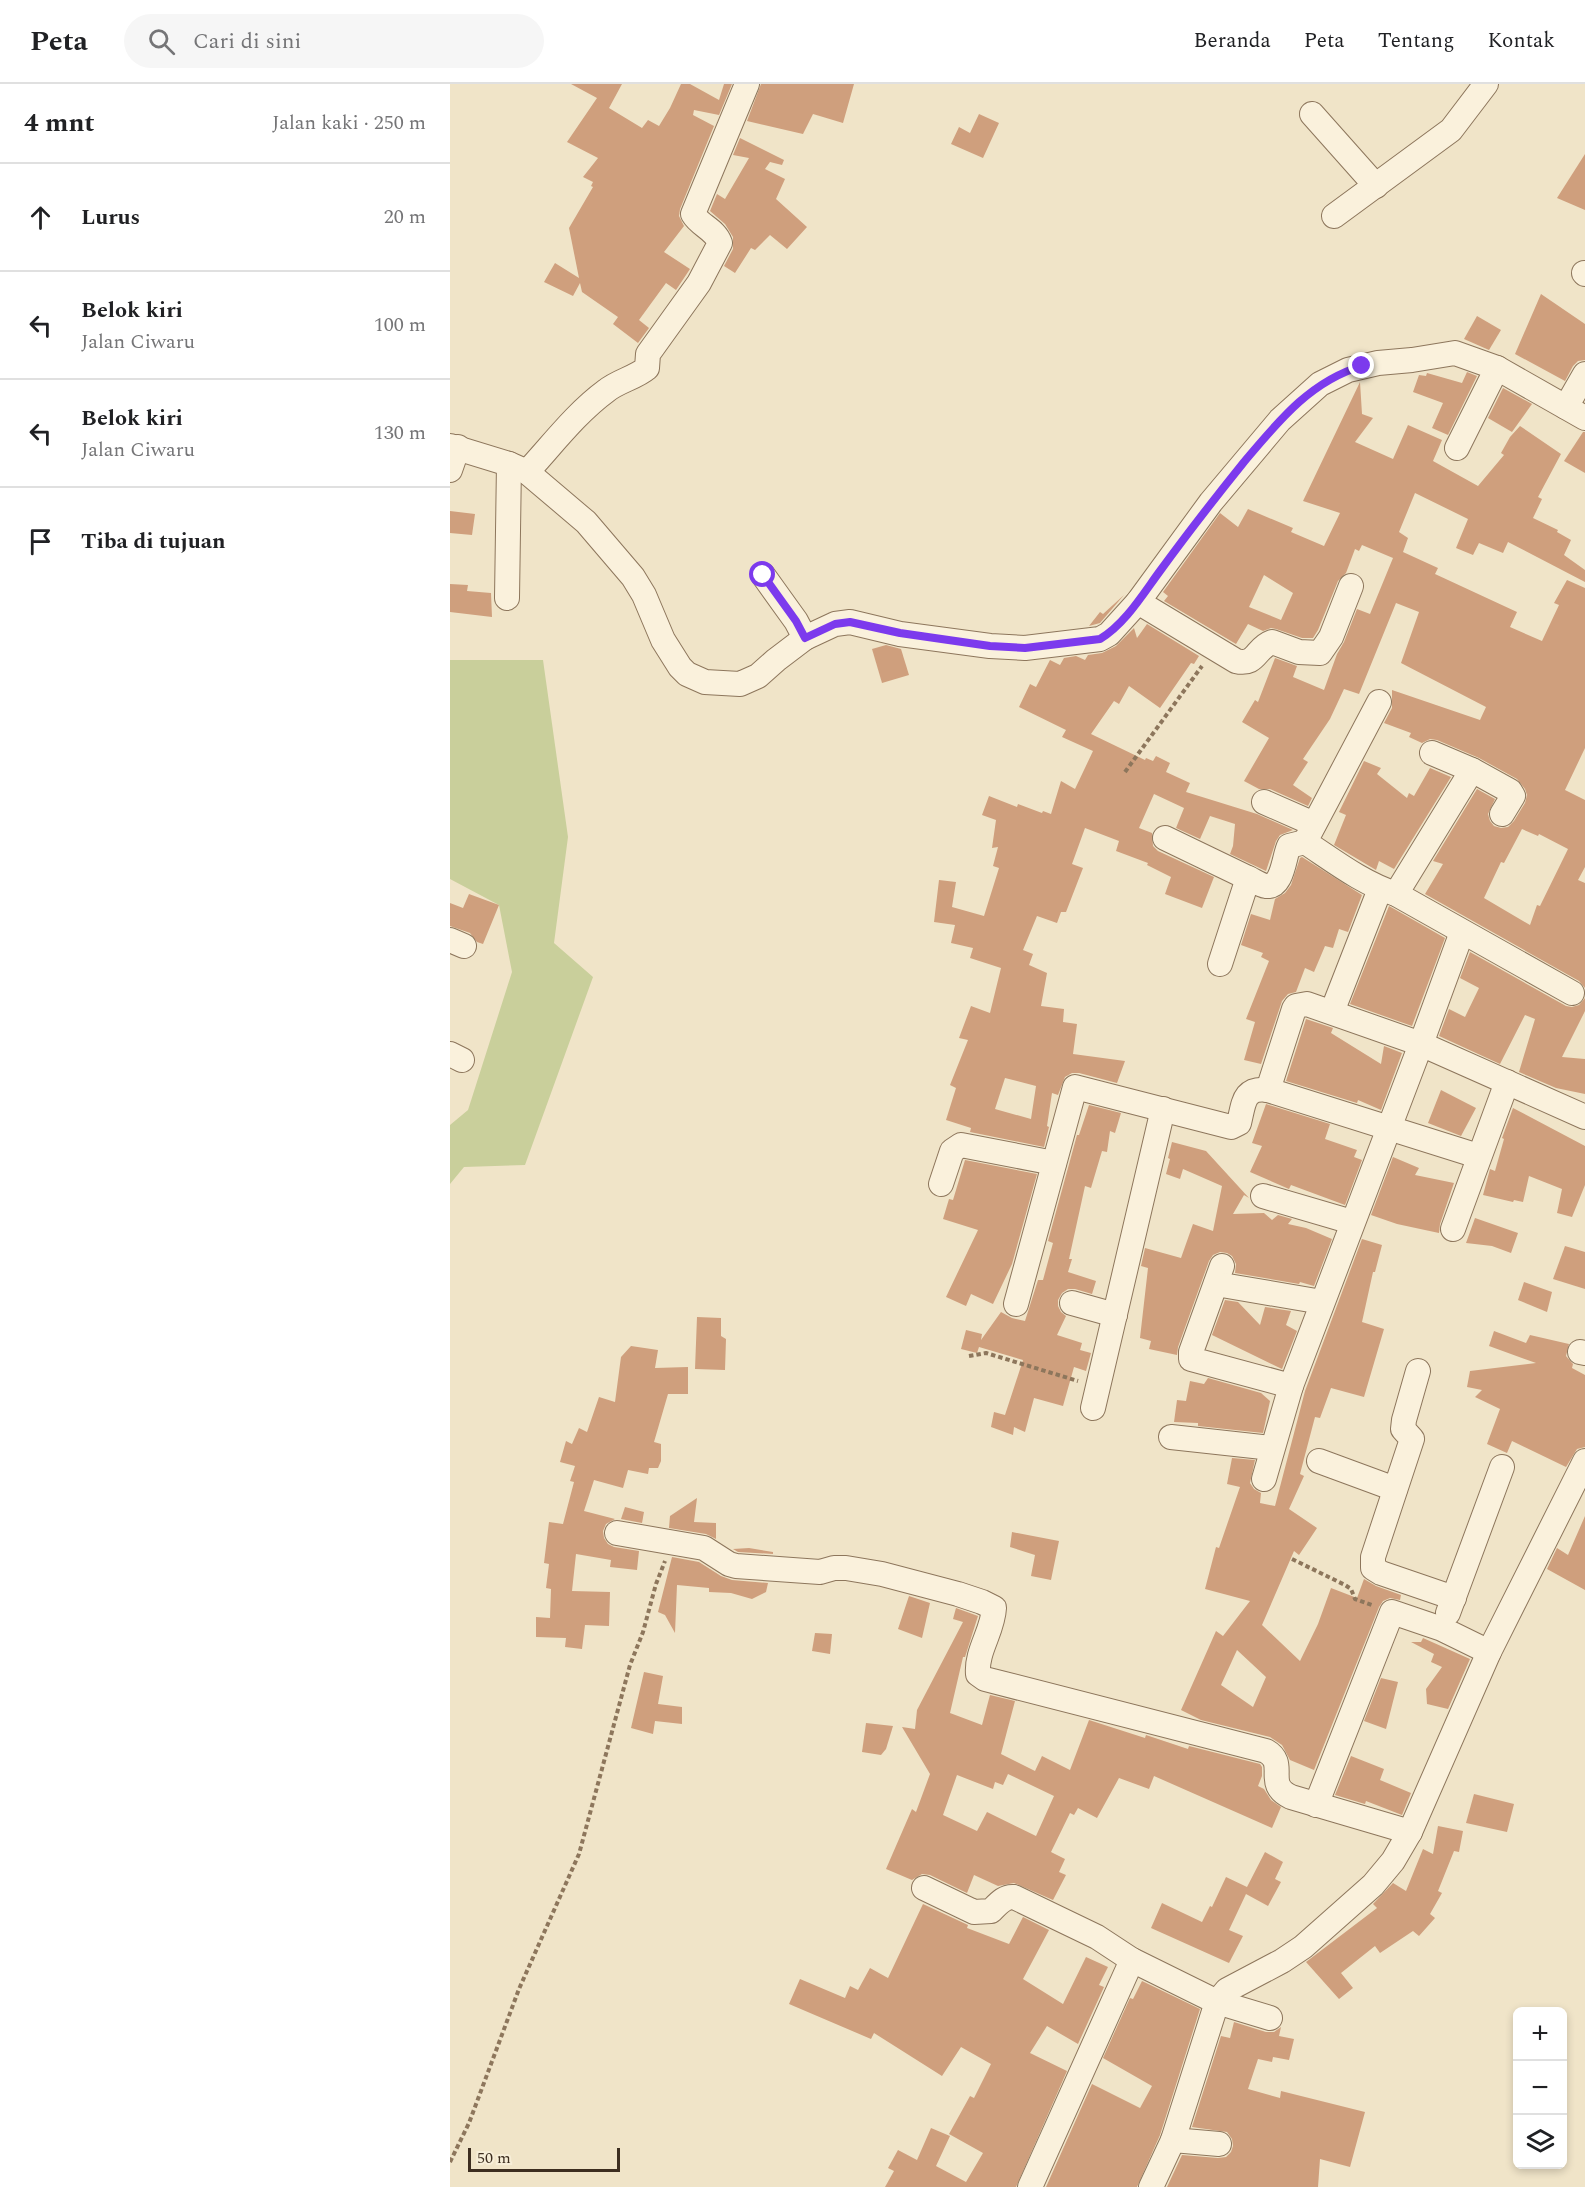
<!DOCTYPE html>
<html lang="id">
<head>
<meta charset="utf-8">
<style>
	:root { --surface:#fff; --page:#f6f6f6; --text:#202124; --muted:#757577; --line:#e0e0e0 }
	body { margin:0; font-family:Spectral,serif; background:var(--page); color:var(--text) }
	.controls { position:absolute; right:18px; bottom:18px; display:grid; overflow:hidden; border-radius:9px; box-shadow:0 3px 9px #0003 }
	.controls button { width:54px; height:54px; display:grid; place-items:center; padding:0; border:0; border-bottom:2px solid var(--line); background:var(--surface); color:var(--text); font:30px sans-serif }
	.scale { position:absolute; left:18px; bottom:15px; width:152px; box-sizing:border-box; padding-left:6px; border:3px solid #3d2e20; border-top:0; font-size:16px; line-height:21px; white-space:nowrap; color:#3d2e20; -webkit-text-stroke:4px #f7eed8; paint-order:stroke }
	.stop { position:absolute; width:18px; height:18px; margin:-14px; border:4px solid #7c3aed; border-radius:50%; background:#fff }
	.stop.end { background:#7c3aed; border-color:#fff; box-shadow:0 2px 6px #0008 }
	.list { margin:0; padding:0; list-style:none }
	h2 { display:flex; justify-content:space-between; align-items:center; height:78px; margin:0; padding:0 24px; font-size:26px }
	h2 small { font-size:20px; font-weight:400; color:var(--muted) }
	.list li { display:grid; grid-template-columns:39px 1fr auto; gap:18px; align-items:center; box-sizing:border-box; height:108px; padding:0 24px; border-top:2px solid var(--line) }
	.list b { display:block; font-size:22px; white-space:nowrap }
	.list p { margin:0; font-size:20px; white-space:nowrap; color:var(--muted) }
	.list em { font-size:20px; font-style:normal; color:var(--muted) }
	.icon { flex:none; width:33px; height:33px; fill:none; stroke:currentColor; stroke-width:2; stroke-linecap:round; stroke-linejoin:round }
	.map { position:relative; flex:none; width:1135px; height:2103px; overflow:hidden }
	header { display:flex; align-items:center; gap:36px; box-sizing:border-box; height:84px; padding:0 30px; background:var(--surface); border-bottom:2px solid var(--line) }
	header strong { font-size:28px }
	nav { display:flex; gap:33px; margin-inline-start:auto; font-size:21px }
	.search { width:420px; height:54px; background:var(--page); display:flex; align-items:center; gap:15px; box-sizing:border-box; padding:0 21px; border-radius:33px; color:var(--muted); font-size:22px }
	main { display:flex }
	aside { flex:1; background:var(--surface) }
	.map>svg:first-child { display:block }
	.green { fill:#c9cf9b }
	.building { fill:#cf9f7d; fill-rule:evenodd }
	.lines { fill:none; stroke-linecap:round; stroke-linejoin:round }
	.minor-casing { stroke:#8d765c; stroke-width:26 }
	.path { stroke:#8d765c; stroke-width:4; stroke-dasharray:4.5 3; stroke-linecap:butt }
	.minor { stroke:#faf1dc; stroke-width:24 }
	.route { stroke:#7c3aed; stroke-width:8 }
</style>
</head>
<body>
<header>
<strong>Peta</strong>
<div class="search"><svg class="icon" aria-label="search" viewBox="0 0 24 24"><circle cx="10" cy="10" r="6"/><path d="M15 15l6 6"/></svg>Cari di sini</div>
<nav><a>Beranda</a><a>Peta</a><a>Tentang</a><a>Kontak</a></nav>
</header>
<main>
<aside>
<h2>4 mnt<small>Jalan kaki · 250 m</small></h2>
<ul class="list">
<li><svg class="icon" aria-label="ahead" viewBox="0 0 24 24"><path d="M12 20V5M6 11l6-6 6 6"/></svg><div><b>Lurus</b></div><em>20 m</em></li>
<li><svg class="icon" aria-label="left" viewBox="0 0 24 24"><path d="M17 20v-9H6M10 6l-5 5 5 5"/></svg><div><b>Belok kiri</b><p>Jalan Ciwaru</p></div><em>100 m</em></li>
<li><svg class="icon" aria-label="left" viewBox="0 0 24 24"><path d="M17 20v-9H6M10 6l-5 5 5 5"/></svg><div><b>Belok kiri</b><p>Jalan Ciwaru</p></div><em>130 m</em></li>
<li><svg class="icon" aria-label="arrive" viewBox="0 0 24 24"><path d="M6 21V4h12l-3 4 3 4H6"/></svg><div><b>Tiba di tujuan</b></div></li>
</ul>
</aside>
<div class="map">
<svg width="1135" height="2103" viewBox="0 0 1135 2103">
	<rect width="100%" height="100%" fill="#f0e4c8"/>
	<!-- green -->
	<polygon class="green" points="0,576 93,576 118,753 104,859 143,893 75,1081 14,1083 0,1100 0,1041 18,1026 62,888 49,821 0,795"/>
	<!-- building -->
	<g class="building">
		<polygon points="121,0 172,0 159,24 192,44 198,36 209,42 220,24 231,0 240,0 269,16 274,0 282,0 269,31 244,26 243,31 264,42 230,125 229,132 234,142 214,168 240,185 226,206 216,199 189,236 199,244 188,259 163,240 168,233 132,208 130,199 123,212 94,198 105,179 129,194 119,144 143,103 141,102 143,98 133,93 148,74 117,58 147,14"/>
		<polygon points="311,0 404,0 393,39 363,30 353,50 297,37"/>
		<polygon points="529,30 549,39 533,74 501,60 509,43 520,49"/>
		<polygon points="290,54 334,76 332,81 320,78 315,85 335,95 326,115 357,143 337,165 320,151 305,166 301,164 285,189 274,182 283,165 283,153 275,140 260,127 267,110 275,115 299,74 283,71"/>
		<polygon points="1135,70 1135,126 1107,114"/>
		<polygon points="1091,210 1135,240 1135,276 1128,277 1123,282 1115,297 1065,270"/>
		<polygon points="1027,232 1051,246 1039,266 1014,255"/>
		<polygon points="1017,288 1027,292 998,351 982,344 993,319 963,308 969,291 976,292 977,289 1012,299"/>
		<path d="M 910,298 L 912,330 L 923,334 L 905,358 L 943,375 L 958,341 L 992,356 L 983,377 L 1028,402 L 1054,371 L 1051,369 L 1060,353 L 1070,342 L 1111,370 L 1088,413 L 1092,415 L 1083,434 L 1108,446 L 1107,448 L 1121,456 L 1114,471 L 1135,486 L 1135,498 L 1058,458 L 1053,469 L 1029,459 L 1023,471 L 1006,464 L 1018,435 L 965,409 L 949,448 L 958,454 L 953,468 L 988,484 L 985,490 L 1067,528 L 1060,543 L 1092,557 L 1109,521 L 1104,519 L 1117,496 L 1135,504 L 1135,664 L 1115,706 L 1135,716 L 1135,783 L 1128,796 L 1135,799 L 1135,904 L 1129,897 L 975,810 L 993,780 L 983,777 L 1027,705 L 1045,715 L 1038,730 L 1040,737 L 1044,742 L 1051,744 L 1058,743 L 1064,737 L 1075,719 L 1077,711 L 1075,705 L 1067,695 L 1029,674 L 987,656 L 980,655 L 972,659 L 959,653 L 961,649 L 934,639 L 942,624 L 942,606 L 1030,636 L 1036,623 L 951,579 L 969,528 L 946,519 L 909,610 L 894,605 L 880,635 L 853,675 L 858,678 L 843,701 L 862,714 L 858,722 L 820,705 L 809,705 L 794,697 L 819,654 L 792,638 L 805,616 L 808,618 L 825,574 L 847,582 L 843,593 L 874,606 L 887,570 L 894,558 L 907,525 L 920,530 L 943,474 L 912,461 L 909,467 L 905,465 L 896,489 L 888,497 L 868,546 L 863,554 L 852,554 L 826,545 L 821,544 L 813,547 L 798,540 L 786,560 L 714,517 L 718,512 L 713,508 L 770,429 L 788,443 L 798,425 L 843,444 L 841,448 L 874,462 L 890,429 L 853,417 ZM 814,491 L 843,509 L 831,536 L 799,523 ZM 1072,745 L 1088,752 L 1089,750 L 1118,765 L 1090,822 L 1087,821 L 1080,841 L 1034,814 L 1051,778 L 1054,779 Z"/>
		<polygon points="1053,304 1082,320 1062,348 1038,334"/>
		<polygon points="1133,348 1135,348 1135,389 1114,377"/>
		<polygon points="0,427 25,430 22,451 0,449"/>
		<polygon points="0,500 18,501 17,507 41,509 42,533 0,528"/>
		<polygon points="674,511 650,539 639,542 650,528 653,530"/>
		<path d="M 697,540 L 749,572 L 744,580 L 741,579 L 710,624 L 679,602 L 669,620 L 664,617 L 641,650 L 695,676 L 696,674 L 703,677 L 706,672 L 720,679 L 716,688 L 740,699 L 736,708 L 807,730 L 843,746 L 830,751 L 826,757 L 816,787 L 780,770 L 783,762 L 785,740 L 760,732 L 750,755 L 726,744 L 734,724 L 704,710 L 689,744 L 702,749 L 703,762 L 708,767 L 764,793 L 752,824 L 715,810 L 721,793 L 697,781 L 698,779 L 666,767 L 669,757 L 635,744 L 622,780 L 633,784 L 616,828 L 611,828 L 607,839 L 587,832 L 573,866 L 583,870 L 579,881 L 597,889 L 591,922 L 614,925 L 613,938 L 627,940 L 623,970 L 675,977 L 667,999 L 629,989 L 622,989 L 615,993 L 608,1011 L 602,1009 L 597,1042 L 599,1043 L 594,1063 L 520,1048 L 521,1044 L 496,1036 L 506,1004 L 500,1001 L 518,956 L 509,954 L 521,922 L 540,929 L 551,884 L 520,874 L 523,864 L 501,859 L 505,841 L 484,838 L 489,796 L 506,798 L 502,823 L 534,832 L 549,784 L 543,782 L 548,763 L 542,764 L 546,736 L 532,731 L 539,712 L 567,723 L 568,720 L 592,729 L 593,727 L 601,730 L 611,697 L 625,705 L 643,667 L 612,653 L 616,646 L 569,623 L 580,600 L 586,603 L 600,576 L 610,581 L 614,574 L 626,572 L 635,576 L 638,571 L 652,569 L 666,562 L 684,544 L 687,554 ZM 555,994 L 586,1002 L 581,1035 L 545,1025 Z"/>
		<polygon points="436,561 451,565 459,591 432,599 422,565"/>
		<polygon points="914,677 931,684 927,690 957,714 959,709 964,712 980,684 1001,693 944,785 929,777 926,786 884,761 896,731 889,728"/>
		<polygon points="852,773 912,811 898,848 889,845 883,864 875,862 864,888 855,884 846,908 838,910 832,917 811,980 794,976 805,938 796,935 819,877 811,873 813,869 791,861 801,830 820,836 825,815 835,809 841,801 850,774"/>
		<polygon points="19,810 49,821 33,860 27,858 20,849 0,842 0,819 13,824"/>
		<polygon points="939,822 995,854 962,942 900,920"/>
		<polygon points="1020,868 1116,922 1122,923 1129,921 1135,914 1135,927 1112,973 1135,975 1135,1010 1106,1004 1069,988 1085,935 1075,931 1050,980 989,952 999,925 1015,933 1029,904 1010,894"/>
		<polygon points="856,935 883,944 881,949 931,980 934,962 952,969 931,1026 908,1016 907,1019 836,997"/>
		<polygon points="991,1006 1026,1024 1011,1052 978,1039"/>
		<polygon points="816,1020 880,1040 875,1055 907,1066 904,1073 912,1076 895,1121 841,1101 839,1105 800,1088 812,1062 802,1059"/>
		<polygon points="639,1021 671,1029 665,1049 660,1047 657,1068 652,1067 641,1104 635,1102 619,1175 622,1175 618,1188 646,1197 642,1210 625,1205 618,1205 612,1209 608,1216 608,1222 611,1228 616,1232 607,1251 632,1259 630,1266 641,1269 636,1287 624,1283 613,1322 584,1314 575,1348 564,1343 563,1351 541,1343 544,1328 555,1331 573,1276 529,1263 527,1269 511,1265 516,1246 532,1250 531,1256 551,1228 562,1234 575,1237 588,1196 593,1196 603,1159 598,1157 627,1051 629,1051"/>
		<polygon points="1063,1024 1135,1062 1135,1101 1122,1133 1107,1129 1112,1105 1079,1092 1073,1118 1064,1116 1063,1118 1033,1111 1040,1085 1045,1087 1054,1055 1052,1054"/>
		<polygon points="722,1058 756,1067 799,1114 794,1111 783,1130 814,1129 822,1136 828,1131 842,1135 838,1140 856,1144 882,1155 864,1202 850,1198 849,1200 785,1189 786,1180 782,1172 777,1169 770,1168 763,1171 759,1177 728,1263 727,1271 699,1265 701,1257 690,1254 698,1184 691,1182 695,1164 731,1174 743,1140 763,1147 772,1102 733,1085 730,1095 716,1090 720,1075 718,1074"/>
		<polygon points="943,1073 969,1084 965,1091 1004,1099 990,1140 989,1149 947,1140 921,1131"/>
		<polygon points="515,1076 587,1090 562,1180 543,1220 521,1210 516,1222 496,1213 528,1146 493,1135 499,1115 503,1116"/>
		<polygon points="1025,1134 1068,1149 1061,1169 1042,1162 1016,1159"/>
		<path d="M 912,1155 L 932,1161 L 925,1188 L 923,1188 L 912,1238 L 934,1245 L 914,1313 L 881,1304 L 870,1334 L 865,1333 L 850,1390 L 854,1392 L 839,1425 L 867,1444 L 849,1471 L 844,1467 L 812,1541 L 850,1577 L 868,1540 L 881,1504 L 907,1514 L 914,1495 L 926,1502 L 951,1511 L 950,1516 L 940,1514 L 933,1517 L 929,1523 L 864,1686 L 840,1676 L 832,1661 L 820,1653 L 751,1636 L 731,1626 L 766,1547 L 773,1552 L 800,1517 L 755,1505 L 766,1463 L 769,1464 L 790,1403 L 777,1400 L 782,1374 L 805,1376 L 800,1399 L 804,1405 L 811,1409 L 810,1419 L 825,1422 L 855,1307 ZM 787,1566 L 816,1593 L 803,1623 L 771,1601 Z"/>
		<polygon points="1115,1162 1135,1168 1135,1205 1103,1195"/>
		<polygon points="1074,1198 1102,1208 1097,1228 1068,1216"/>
		<polygon points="775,1216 788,1218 810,1241 815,1223 841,1227 836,1241 847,1247 832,1285 762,1251"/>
		<polygon points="247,1233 271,1234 271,1252 276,1255 275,1286 245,1285"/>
		<polygon points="1044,1247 1076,1259 1080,1251 1119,1260 1116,1272 1123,1280 1122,1284 1135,1291 1135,1363 1127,1365 1116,1383 1062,1357 1057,1369 1037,1360 1050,1325 1025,1313 1032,1306 1017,1303 1020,1287 1086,1279 1039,1262"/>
		<polygon points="181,1262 208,1266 205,1284 238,1283 238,1310 218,1310 204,1358 211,1360 211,1377 208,1384 199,1384 198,1390 178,1386 173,1404 144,1396 134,1427 165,1435 156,1440 153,1447 154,1454 158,1460 164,1463 189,1467 187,1486 160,1483 161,1476 126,1470 122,1507 160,1508 159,1542 135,1541 132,1565 115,1563 116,1554 86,1553 86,1533 100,1534 101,1505 96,1504 99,1480 94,1479 99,1438 113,1440 124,1398 120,1397 125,1382 110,1378 116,1357 122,1360 129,1344 137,1348 149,1313 165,1318 171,1273"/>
		<polygon points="758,1294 811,1309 820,1317 813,1349 748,1342 748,1339 724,1338 727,1316 736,1317 740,1297 754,1300"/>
		<polygon points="247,1414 244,1438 266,1439 266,1455 256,1450 219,1444 220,1432"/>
		<polygon points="175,1423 194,1428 192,1439 171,1435"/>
		<polygon points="1135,1432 1135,1506 1097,1485 1107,1464 1118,1471"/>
		<polygon points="562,1448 609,1457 601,1496 581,1492 585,1471 560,1463"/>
		<polygon points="299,1464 323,1468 323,1470 288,1468 283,1465"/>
		<polygon points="222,1473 249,1478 271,1492 282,1496 318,1499 316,1508 302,1515 281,1509 259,1508 259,1504 227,1501 225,1549 215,1531 208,1528"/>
		<polygon points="459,1512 480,1519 472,1554 448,1545"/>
		<path d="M 506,1524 L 528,1532 L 515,1573 L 513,1573 L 500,1629 L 532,1641 L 540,1611 L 565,1617 L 551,1670 L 585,1687 L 592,1672 L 620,1686 L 639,1636 L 695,1654 L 696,1651 L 738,1665 L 739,1662 L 810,1680 L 812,1683 L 812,1692 L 808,1702 L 814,1705 L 821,1716 L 831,1723 L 822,1744 L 704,1692 L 699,1705 L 669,1694 L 647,1734 L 628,1724 L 624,1731 L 620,1729 L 601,1768 L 615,1775 L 609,1788 L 616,1791 L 603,1816 L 564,1799 L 548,1802 L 524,1791 L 517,1809 L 480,1791 L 472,1790 L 462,1796 L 436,1785 L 462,1725 L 466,1728 L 480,1690 L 452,1643 L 465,1645 L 467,1626 L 513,1538 L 503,1535 ZM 558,1690 L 604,1712 L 586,1752 L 537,1728 L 527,1747 L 493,1731 L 507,1691 L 543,1705 L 545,1698 L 553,1701 Z"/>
		<polygon points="365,1549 382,1550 380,1570 362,1567"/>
		<polygon points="973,1554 1020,1575 998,1625 977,1620 976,1605 992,1583 981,1578 984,1570 961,1558 971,1558"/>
		<polygon points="194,1588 213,1592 208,1620 232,1623 232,1640 205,1637 203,1650 181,1644"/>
		<polygon points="931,1594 948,1598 936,1645 914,1637"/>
		<polygon points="416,1639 443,1642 436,1665 431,1671 412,1668"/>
		<polygon points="901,1672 934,1685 930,1696 961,1709 952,1731 916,1717 915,1720 885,1711"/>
		<polygon points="1024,1710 1064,1720 1057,1748 1016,1739"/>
		<polygon points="988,1742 1013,1747 1009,1768 1004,1767 988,1807 992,1809 980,1830 985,1834 969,1852 963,1847 930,1869 925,1862 891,1889 903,1904 889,1915 856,1878 927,1824 923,1820 943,1799 956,1807 973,1765 983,1770"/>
		<polygon points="815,1768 833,1778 825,1795 831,1798 818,1822 796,1810 779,1846 793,1852 779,1879 701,1844 712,1819 752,1838 760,1822 762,1823 776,1793 797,1803"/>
		<polygon points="473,1820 518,1841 517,1844 559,1860 573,1833 599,1846 573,1895 613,1920 636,1873 658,1883 649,1901 654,1903 628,1960 597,1942 580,1969 617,1987 566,2103 435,2103 444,2087 438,2084 448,2066 467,2076 481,2044 500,2052 486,2082 516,2098 533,2069 499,2050 520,2012 524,2014 541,1980 511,1963 492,1992 424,1949 421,1955 339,1920 350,1895 395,1914 400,1902 408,1906 420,1884 438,1894"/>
		<polygon points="692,1897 750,1925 710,2051 687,2103 596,2103 642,2000 690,2024 702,2002 653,1974 680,1914 683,1915"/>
		<polygon points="784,1938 816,1948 824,1948 831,1943 829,1952 844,1955 839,1976 823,1973 822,1978 808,1975 798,2005 830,2014 831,2007 915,2028 900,2083 870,2075 868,2103 717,2103 732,2071 768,2074 776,2073 781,2068 783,2062 782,2055 777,2048 742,2043 771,1952 780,1954"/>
	</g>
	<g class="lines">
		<defs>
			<g id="minor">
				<polyline points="862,30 926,102"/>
				<polyline points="884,132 1001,46 1036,0"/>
				<polyline points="1134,189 1135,190"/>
				<polyline points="1116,323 1135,290"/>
				<polyline points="0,362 59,380 77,388 136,438 183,493 194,511 213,556 230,583 237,590 255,598 290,600 308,592 326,576 355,554 385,540 400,538 450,550 540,562 575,564 650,555 659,550 688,518 761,418 830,336 870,300 898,286 928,279 962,276 1005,269 1047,284 1135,334"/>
				<polyline points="1007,364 1047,284"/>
				<polyline points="0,386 8,363"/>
				<path d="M 77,388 C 102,361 126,329 156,307 C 168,297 185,294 197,284 L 198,270 L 249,199 L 270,159 C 265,145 250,142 243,130 L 297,0"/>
				<polyline points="313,491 346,537 355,554"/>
				<polyline points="57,514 59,380"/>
				<path d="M 688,518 L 786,577 C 807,582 805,564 822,558 L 849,568 L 870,569 L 881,553 L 901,502"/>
				<path d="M 929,618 L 855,758 C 884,777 912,799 946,810 L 1122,909"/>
				<polyline points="1022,686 1060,707 1063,712 1052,730"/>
				<polyline points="814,718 864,740"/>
				<polyline points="715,754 798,794"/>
				<polyline points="946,810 1022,686 982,669"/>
				<polyline points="0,856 14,862"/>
				<path d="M 770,880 L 798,794 C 803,796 810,801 816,802 C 833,804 834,772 839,762 L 855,758"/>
				<polyline points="882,928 930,805"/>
				<polyline points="0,970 12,976"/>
				<polyline points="818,1006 844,925 846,922 857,920 971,960 1012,848"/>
				<polyline points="491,1100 502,1067 511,1061 604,1079"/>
				<polyline points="813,1112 902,1138"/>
				<polyline points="1003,1145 1057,998"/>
				<polyline points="772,1182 741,1268 741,1275 841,1302"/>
				<polyline points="766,1200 872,1218"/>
				<polyline points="622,1219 665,1231"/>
				<path d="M 566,1220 L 625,1003 L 781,1043 L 789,1039 C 794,1019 793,1003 818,1006 L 1028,1072"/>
				<polyline points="1130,1268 1135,1269"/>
				<polyline points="968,1287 954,1336 953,1345 962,1355 923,1473 923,1484 931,1489 1004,1514"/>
				<polyline points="643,1324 713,1025"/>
				<polyline points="721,1353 822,1364"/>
				<polyline points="869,1377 945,1405"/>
				<polyline points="814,1395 841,1302 971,960 1135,1033"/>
				<path d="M 167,1449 L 254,1464 L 279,1480 L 286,1482 L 370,1488 L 384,1484 L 396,1484 L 432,1490 L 508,1510 L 532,1518 L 544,1524 C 543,1547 526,1567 528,1590 L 535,1595 L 816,1667 C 839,1680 813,1700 841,1713 L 960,1748"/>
				<polyline points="998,1529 1052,1383"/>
				<polyline points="866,1721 942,1528 992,1545 1039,1568"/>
				<path d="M 474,1804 L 524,1828 L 541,1827 C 548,1820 554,1812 564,1813 L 647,1853 L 682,1876 L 767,1918 L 820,1934"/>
				<polyline points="723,2056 769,2060"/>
				<polyline points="580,2103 682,1876"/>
				<polyline points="701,2103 723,2056 767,1918 777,1906 832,1877 853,1863 923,1801 943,1777 960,1748 1039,1568 1135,1377"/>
			</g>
		</defs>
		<!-- minor casing -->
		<use href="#minor" class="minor-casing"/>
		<!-- path -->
		<g class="path">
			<polyline points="675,688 752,582"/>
			<polyline points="519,1272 536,1269 628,1297"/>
			<polyline points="842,1475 895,1501 901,1505 905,1515 922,1521"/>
			<polyline points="0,2078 19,2039 69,1905 129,1770 180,1581 193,1548 206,1500 215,1477"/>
		</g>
		<!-- minor -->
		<use href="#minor" class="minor"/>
	</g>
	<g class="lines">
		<!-- route -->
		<path class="route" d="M 313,491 L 346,537 L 355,554 L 385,540 L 400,538 L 450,549 L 540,562 L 575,564 L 650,555 C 675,540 693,510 710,487 C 737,450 765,414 794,378 C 827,339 860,297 912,282"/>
	</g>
</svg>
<div class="controls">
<button>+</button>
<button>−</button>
<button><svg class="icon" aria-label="layers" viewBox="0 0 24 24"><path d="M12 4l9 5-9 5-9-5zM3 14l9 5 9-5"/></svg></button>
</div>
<div class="scale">50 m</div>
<div class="stop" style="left:313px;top:491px"></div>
<div class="stop end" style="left:912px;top:282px"></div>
</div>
</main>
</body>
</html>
